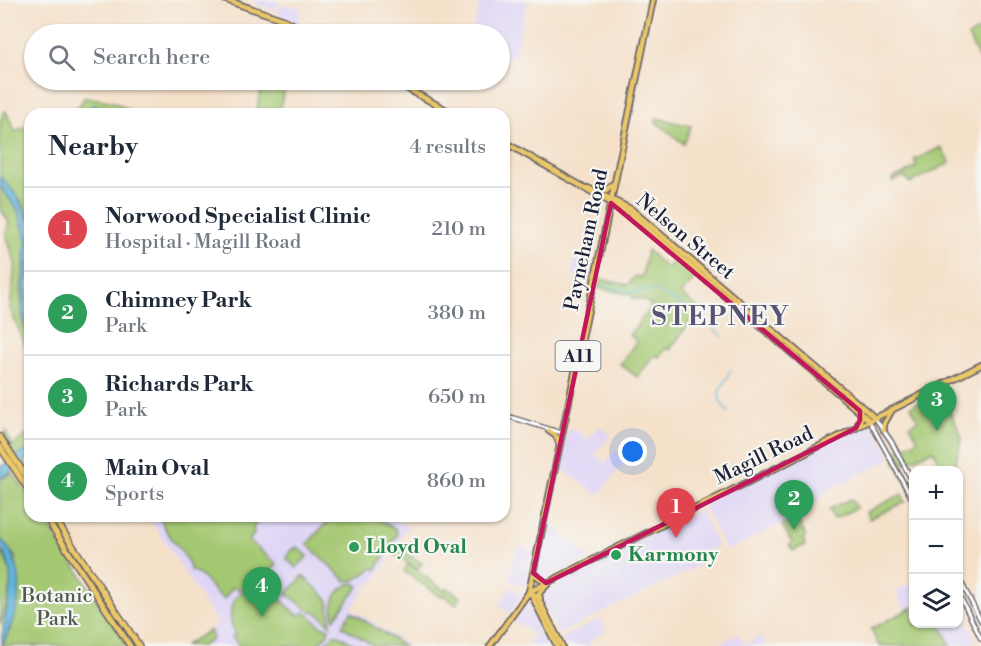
<!DOCTYPE html>
<html lang="en">
<head>
<meta charset="utf-8">
<style>
	:root { --surface:#fff; --page:#f6f6f7; --text:#1f2937; --muted:#747a83; --line:#e0e1e3; --accent:#b5179e }
	body { margin:0; font-family:"Libre Bodoni",serif; background:var(--page); color:var(--text) }
	.controls { position:absolute; right:18px; bottom:18px; display:grid; overflow:hidden; border-radius:12px; box-shadow:0 2px 4px #0004 }
	.controls button { width:54px; height:54px; display:grid; place-items:center; padding:0; border:0; border-bottom:2px solid var(--line); background:var(--surface); color:var(--text); font:30px sans-serif }
	.you { position:absolute; left:633px; top:452px; width:21px; height:21px; margin:-15px; border:4px solid #fff; border-radius:50%; background:#1a73e8; box-shadow:0 0 0 9px #1a73e833 }
	.badge { display:grid; place-items:center; width:39px; height:39px; border-radius:50%; background:var(--accent); color:#fff; font-size:20px; font-weight:700 }
	.pin { position:absolute; translate:-50% -50px; filter:drop-shadow(0 2px 3px #0008) }
	.pin::after { content:''; position:absolute; top:32px; width:21px; height:18px; background:inherit; clip-path:polygon(0 0,100% 0,50% 100%) }
	.list { margin:0; padding:0; list-style:none }
	h2 { display:flex; justify-content:space-between; align-items:center; height:78px; margin:0; padding:0 24px; font-size:26px }
	h2 small { font-size:20px; font-weight:400; color:var(--muted) }
	.list li { display:grid; grid-template-columns:39px 1fr auto; gap:18px; align-items:center; box-sizing:border-box; height:84px; padding:0 24px; border-top:2px solid var(--line) }
	.list b { display:block; font-size:22px; white-space:nowrap }
	.list p { margin:0; font-size:20px; white-space:nowrap; color:var(--muted) }
	.list em { font-size:20px; font-style:normal; color:var(--muted) }
	.icon { flex:none; width:33px; height:33px; fill:none; stroke:currentColor; stroke-width:2; stroke-linecap:round; stroke-linejoin:round }
	.map { position:relative; flex:none; width:981px; height:646px; overflow:hidden }
	.search { position:absolute; background:var(--surface); box-shadow:0 2px 4px #0004; left:24px; top:24px; width:486px; height:66px; display:flex; align-items:center; gap:15px; box-sizing:border-box; padding:0 21px; border-radius:33px; color:var(--muted); font-size:22px }
	.panel { position:absolute; background:var(--surface); box-shadow:0 2px 4px #0004; left:24px; top:108px; width:486px; height:414px; border-radius:18px }
	.map>svg:first-child { display:block }
	.built { fill:#dfd5f5 }
	.green { fill:#a4c871; stroke:#637556; stroke-width:1.5 }
	.water { fill:#5db3d9; stroke:#406a8a; stroke-width:1.5 }
	.lines { fill:none; stroke-linecap:round; stroke-linejoin:round }
	.stream { stroke:#5db3d9; stroke-width:1.5 }
	.minor-casing { stroke:#6c656d; stroke-width:6 }
	.major-casing { stroke:#6c656d; stroke-width:8 }
	.highway-casing { stroke:#6c656d; stroke-width:8 }
	.minor { stroke:#fff; stroke-width:3 }
	.major { stroke:#eac769; stroke-width:4.5 }
	.highway { stroke:#eac769; stroke-width:5 }
	.marked { fill:none; stroke:#c2185b; stroke-width:4.5; stroke-linejoin:round }
	.leisure-dot { fill:#2e9e5b; stroke:#f6f6f2; stroke-width:2 }
	.labels { text-anchor:middle; dominant-baseline:central; stroke-width:4.5; stroke-linejoin:round; paint-order:stroke }
	.shield { fill:#f6f6f2; stroke:#626272; stroke-width:1.5 }
	.shield-label { font-size:18px; font-weight:bold; fill:#22223b }
	.street-label { font-size:20px; fill:#22223b; stroke:#f6f6f2 }
	.leisure-label { font-size:20px; font-weight:bold; fill:#27864d; stroke:#f6f6f2; text-anchor:start }
	.park-label { font-size:20px; fill:#505c4e; stroke:#f6f6f2 }
	.district-label { font-size:26px; font-weight:bold; letter-spacing:1.5px; fill:#575476; stroke:#f6f6f2 }
</style>
</head>
<body>
<div class="map">
<svg width="981" height="646" viewBox="0 0 981 646">
	<rect width="100%" height="100%" fill="#f6f6f2"/>
	<filter id="ink" filterUnits="userSpaceOnUse"><feTurbulence type="fractalNoise" baseFrequency=".0167" numOctaves="2"/><feDisplacementMap in="SourceGraphic" scale="12" xChannelSelector="R" yChannelSelector="G"/><feConvolveMatrix kernelMatrix="1 2 1 2 8 2 1 2 1" color-interpolation-filters="sRGB"/></filter>
	<filter id="wash" filterUnits="userSpaceOnUse"><feTurbulence type="fractalNoise" baseFrequency=".008" numOctaves="4" result="noise"/><feDisplacementMap in="SourceGraphic" scale="24" xChannelSelector="R" yChannelSelector="G"/><feGaussianBlur stdDeviation="1.35" result="paint"/><feColorMatrix in="noise" values="0 0 0 0 0 0 0 0 0 0 0 0 0 0 0 0 0 1.4 0 .05"/><feComposite in="paint" operator="in"/></filter>
	<g filter="url(#wash)">
		<rect width="100%" height="100%" fill="#f5e1ca"/>
		<!-- built -->
		<g class="built">
			<polygon points="257,0 278,0 276,11 256,5"/>
			<polygon points="480,0 527,0 514,58 500,54 500,34 472,34"/>
			<polygon points="281,4 301,8 300,21 297,23 278,14"/>
			<polygon points="277,21 297,31 296,34 274,34"/>
			<polygon points="576,257 592,261 588,278 571,274"/>
			<polygon points="870,421 891,458 822,494 817,503 814,494 814,507 727,551 702,504"/>
			<polygon points="599,426 611,435 595,454 606,463 615,451 620,454 625,447 632,452 599,495 560,468 568,429 576,430 588,440"/>
			<polygon points="700,510 717,546 700,554 704,563 558,634 542,597 543,591 561,582 564,578"/>
			<polygon points="148,516 389,516 408,526 373,584 368,583 352,609 408,646 185,646 218,624"/>
			<polygon points="548,521 587,556 587,559 543,580 537,575"/>
			<polygon points="517,547 535,550 525,587 508,579"/>
			<polygon points="913,582 913,607 906,611 896,591"/>
			<polygon points="511,587 522,594 509,613 499,606"/>
			<polygon points="531,604 542,622 555,646 533,646 528,642 534,634 514,621 526,605"/>
			<polygon points="959,605 976,641 965,646 951,646 940,624 958,624"/>
			<polygon points="600,619 606,631 589,641 591,646 565,646 563,637"/>
			<polygon points="739,634 744,645 761,636 765,646 715,646"/>
		</g>
		<!-- green -->
		<g class="green">
			<polygon points="981,30 981,64 968,36"/>
			<polygon points="263,80 286,80 279,114 256,114"/>
			<path d="M 84,98 C 100,98 123,102 133,114 L 60,114 L 79,106 Z"/>
			<polygon points="6,111 15,131 30,125 30,220 22,202 0,177 0,122 3,113"/>
			<polygon points="656,118 691,126 684,144 656,122"/>
			<polygon points="941,147 950,163 910,183 904,176 893,182 892,179 917,167 914,160"/>
			<polygon points="0,186 19,212 26,239 21,296 23,324 30,344 28,352 10,309 15,263 6,234 9,222 0,208"/>
			<polygon points="647,250 667,269 677,258 697,276 681,294 699,309 670,350 667,348 659,357 655,355 637,377 620,364 637,341 629,335 652,306 643,300 632,298 632,295 598,288 600,279 628,285 635,276 642,277"/>
			<polygon points="933,395 940,409 947,406 962,437 954,469 944,470 933,450 904,464 897,450 918,440 910,425 918,420 911,406"/>
			<polygon points="6,431 12,446 30,432 30,477 2,436"/>
			<polygon points="899,458 913,488 913,499 895,461"/>
			<polygon points="13,473 30,498 30,516 42,516 128,646 2,646 10,629 16,558 0,538 0,479"/>
			<polygon points="902,494 905,502 869,519 866,512"/>
			<polygon points="851,499 856,508 834,519 829,509"/>
			<path d="M 160,516 L 262,516 L 253,528 L 254,534 L 249,541 L 277,564 L 263,579 L 237,590 L 233,587 L 224,599 C 211,591 205,574 190,570 C 192,558 163,535 160,516 Z"/>
			<polygon points="333,516 372,516 396,529 397,535 376,570 373,568 355,580 346,581 307,544"/>
			<polygon points="797,518 806,536 803,539 805,545 793,551 789,545 792,543 782,525"/>
			<polygon points="297,547 308,556 296,568 287,559 289,552"/>
			<polygon points="397,548 422,563 418,569 394,554"/>
			<path d="M 0,551 C 18,573 9,600 0,625 Z"/>
			<polygon points="408,564 445,591 448,588 461,597 456,604 443,595 441,597 404,571"/>
			<polygon points="303,576 328,599 331,625 315,611 311,612 287,594"/>
			<path d="M 353,583 L 359,586 L 334,619 C 330,602 335,588 353,583 Z"/>
			<path d="M 259,585 L 270,590 L 299,616 L 304,612 L 323,627 L 329,628 L 327,635 L 315,646 L 239,646 L 232,637 L 235,635 C 225,611 232,589 259,585 Z"/>
			<polygon points="913,607 914,624 940,624 951,646 879,646 871,629"/>
			<polygon points="351,612 404,646 374,646 342,626"/>
			<polygon points="210,630 213,639 202,646 185,645"/>
			<polygon points="334,635 339,635 356,646 322,646"/>
		</g>
		<!-- water -->
		<g class="water">
			<polygon points="95,105 116,114 78,114"/>
			<path d="M 0,177 C 44,218 28,249 27,302 C 27,316 30,329 30,344 L 22,312 L 26,239 L 19,212 L 0,186 Z"/>
			<polygon points="30,448 30,455 17,468 0,479 0,467"/>
			<path d="M 0,538 C 31,571 20,609 2,646 C 0,631 7,613 9,597 C 11,584 12,571 7,559 C 3,551 0,549 0,538 Z"/>
		</g>
		<g class="lines">
			<!-- stream -->
			<g class="stream">
				<path d="M 604,286 L 633,292 L 655,290 C 668,299 682,303 695,313"/>
				<polyline points="708,324 722,336"/>
				<polyline points="728,412 720,401 719,392 731,370"/>
			</g>
		</g>
	</g>
	<g filter="url(#ink)">
		<g class="lines">
			<defs>
				<g id="minor">
					<polyline points="504,415 562,433"/>
					<polyline points="875,418 891,441 914,484"/>
					<polyline points="870,422 914,502"/>
					<polyline points="958,576 981,621"/>
					<polyline points="958,592 981,639"/>
				</g>
				<g id="major">
					<polyline points="226,0 285,20 311,34"/>
					<polyline points="391,80 454,114"/>
					<polyline points="504,142 629,213 870,421"/>
					<polyline points="588,188 631,209 875,418"/>
					<polyline points="597,190 606,190 613,184"/>
					<polyline points="856,428 861,418 860,411"/>
					<polyline points="884,430 884,424 892,410"/>
					<polyline points="549,431 556,436 559,443"/>
					<polyline points="533,573 546,583"/>
					<polyline points="529,592 653,0"/>
					<polyline points="529,592 537,596 562,646"/>
					<polyline points="531,594 557,646"/>
					<polyline points="540,599 539,593 548,584"/>
					<polyline points="490,646 529,592 981,365"/>
				</g>
				<g id="highway">
					<polyline points="0,437 30,482"/>
					<polyline points="0,447 30,492"/>
					<polyline points="45,516 130,646"/>
					<polyline points="53,516 139,646"/>
				</g>
			</defs>
			<!-- minor casing -->
			<use href="#minor" class="minor-casing"/>
			<!-- major casing -->
			<use href="#major" class="major-casing"/>
			<!-- highway casing -->
			<use href="#highway" class="highway-casing"/>
			<!-- minor -->
			<use href="#minor" class="minor"/>
			<!-- major -->
			<use href="#major" class="major"/>
			<!-- highway -->
			<use href="#highway" class="highway"/>
		</g>
	</g>
	<!-- marked area -->
	<path class="marked" d="M 611,203 L 860,411 L 860,420 L 856,428 L 546,583 L 533,573 Z"/>
	<!-- markers -->
	<g class="leisure-dot">
		<circle cx="354" cy="547" r="6"/>
		<circle cx="616" cy="555" r="6"/>
	</g>
	<g class="labels">
		<!-- shield labels -->
		<rect class="shield" x="555.5" y="341" width="45" height="30" rx="4.5"/>
		<g class="shield-label">
			<text x="578" y="356">A11</text>
		</g>
		<!-- street labels -->
		<g class="street-label">
			<text transform="translate(685 237) rotate(40)">Nelson Street</text>
			<text transform="translate(587 240) rotate(-78)">Payneham Road</text>
			<text transform="translate(764 456) rotate(-26)">Magill Road</text>
		</g>
		<!-- leisure labels -->
		<g class="leisure-label">
			<text x="366" y="547">Lloyd Oval</text>
			<text x="628" y="555">Karmony</text>
		</g>
		<!-- park labels -->
		<g class="park-label">
			<text x="57" y="596">Botanic<tspan x="57" dy="23">Park</tspan></text>
		</g>
		<!-- district labels -->
		<g class="district-label">
			<text x="721" y="317">STEPNEY</text>
		</g>
	</g>
</svg>
<div class="controls">
<button>+</button>
<button>−</button>
<button><svg class="icon" aria-label="layers" viewBox="0 0 24 24"><path d="M12 4l9 5-9 5-9-5zM3 14l9 5 9-5"/></svg></button>
</div>
<div class="you"></div>
<div class="pin badge" style="left:676px;top:538px;background:#e0444e">1</div>
<div class="pin badge" style="left:794px;top:530px;background:#2e9e5b">2</div>
<div class="pin badge" style="left:937px;top:431px;background:#2e9e5b">3</div>
<div class="pin badge" style="left:262px;top:617px;background:#2e9e5b">4</div>
<div class="search"><svg class="icon" aria-label="search" viewBox="0 0 24 24"><circle cx="10" cy="10" r="6"/><path d="M15 15l6 6"/></svg>Search here</div>
<section class="panel">
<h2>Nearby<small>4 results</small></h2>
<ul class="list">
<li><span class="badge" style="background:#e0444e">1</span><div><b>Norwood Specialist Clinic</b><p>Hospital · Magill Road</p></div><em>210 m</em></li>
<li><span class="badge" style="background:#2e9e5b">2</span><div><b>Chimney Park</b><p>Park</p></div><em>380 m</em></li>
<li><span class="badge" style="background:#2e9e5b">3</span><div><b>Richards Park</b><p>Park</p></div><em>650 m</em></li>
<li><span class="badge" style="background:#2e9e5b">4</span><div><b>Main Oval</b><p>Sports</p></div><em>860 m</em></li>
</ul>
</section>
</div>
</body>
</html>
